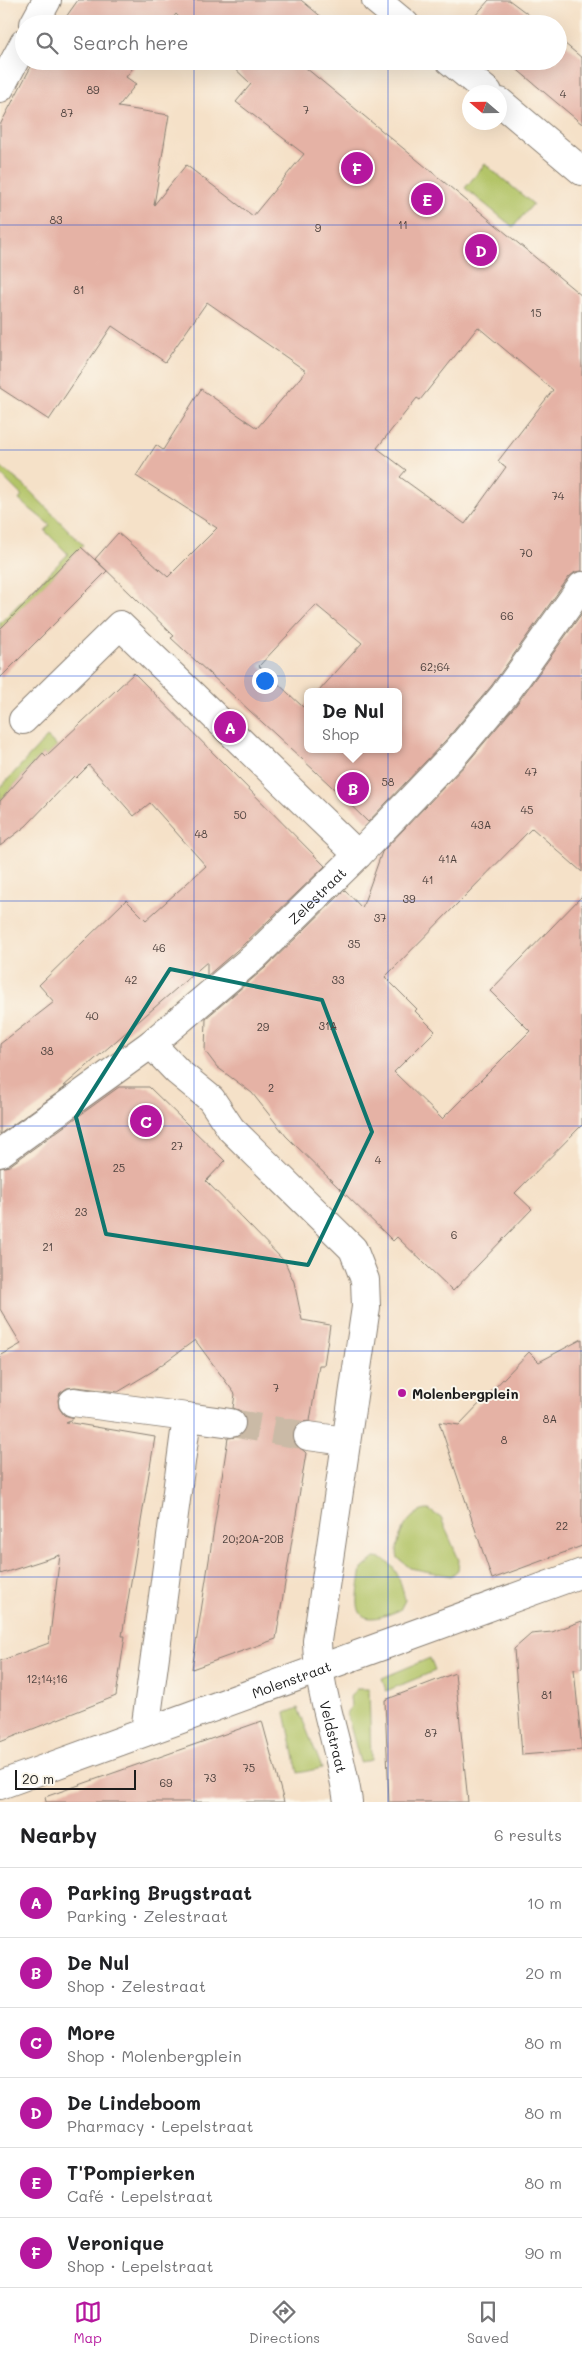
<!DOCTYPE html>
<html lang="en">
<head>
<meta charset="utf-8">
<style>
	:root { --surface:#fff; --page:#f2f2f2; --text:#202124; --muted:#757577; --line:#e0e0e0; --accent:#b5179e }
	body { margin:0; font-family:Mali,sans-serif; background:var(--page); color:var(--text) }
	.compass { position:absolute; left:462px; top:85px; width:45px; height:45px; border-radius:50%; background:var(--surface); box-shadow:0 5px 20px #0002; rotate:290deg }
	.scale { position:absolute; left:15px; bottom:12px; width:121px; box-sizing:border-box; padding-left:5px; border:2px solid #1c1c1c; border-top:0; font-size:14px; line-height:18px; white-space:nowrap; color:#1c1c1c; -webkit-text-stroke:4px #fbf7ec; paint-order:stroke }
	.you { position:absolute; left:264px; top:680px; width:18px; height:18px; margin:-12px; border:4px solid #fff; border-radius:50%; background:#1a73e8; box-shadow:0 0 0 8px #1a73e833 }
	.badge { display:grid; place-items:center; width:32px; height:32px; border-radius:50%; background:var(--accent); color:#fff; font-size:16px; font-weight:700 }
	.pin { position:absolute; translate:-50% -50%; border:2px solid #fff; box-shadow:0 1px 5px #0006 }
	.popup { position:absolute; left:304px; top:688px; width:98px; height:65px; box-sizing:border-box; display:grid; place-content:center; border-radius:8px; background:var(--surface); filter:drop-shadow(0 1px 4px #0005); font-size:16px; white-space:nowrap; color:var(--muted) }
	.popup b { font-size:19px; color:var(--text) }
	.popup::after { content:''; position:absolute; left:50%; top:100%; margin-left:-10px; border:10px solid transparent; border-top-color:var(--surface) }
	.list { margin:0; padding:0; list-style:none }
	h2 { display:flex; justify-content:space-between; align-items:center; height:65px; margin:0; padding:0 20px; font-size:21px }
	h2 small { font-size:16px; font-weight:400; color:var(--muted) }
	.list li { display:grid; grid-template-columns:32px 1fr auto; gap:15px; align-items:center; box-sizing:border-box; height:70px; padding:0 20px; border-top:1px solid var(--line) }
	.list b { display:block; font-size:19px; white-space:nowrap }
	.list p { margin:0; font-size:16px; white-space:nowrap; color:var(--muted) }
	.list em { font-size:16px; font-style:normal; color:var(--muted) }
	.icon { flex:none; width:28px; height:28px; fill:none; stroke:currentColor; stroke-width:2; stroke-linecap:round; stroke-linejoin:round }
	.map { position:relative; flex:none; width:582px; height:1802px; overflow:hidden }
	.search { position:absolute; background:var(--surface); box-shadow:0 5px 20px #0002; left:15px; right:15px; top:15px; height:55px; display:flex; align-items:center; gap:12px; box-sizing:border-box; padding:0 18px; border-radius:28px; color:var(--muted); font-size:19px }
	.sheet { height:485px; background:var(--surface) }
	nav { display:flex; justify-content:space-around; align-items:center; box-sizing:border-box; height:70px; border-top:1px solid var(--line); background:var(--surface); font-size:14px; color:var(--muted) }
	nav a { display:grid; justify-items:center; gap:2px }
	nav .on { color:var(--accent) }
	.map>svg:first-child { display:block }
	.green { fill:#b3c467; stroke:#687042 }
	.building { fill:#e5b2a5; fill-rule:evenodd }
	.lines { fill:none; stroke-linecap:round; stroke-linejoin:round }
	.minor-tunnel { stroke:#cabaa6; stroke-width:28; stroke-dasharray:28 14; stroke-linecap:butt }
	.minor-casing { stroke:#887e72; stroke-width:30 }
	.minor { stroke:#fff; stroke-width:28 }
	.marked { fill:none; stroke:#0f766e; stroke-width:4; stroke-linejoin:round }
	.grid { fill:none; stroke:#1d4ed8; stroke-width:1; stroke-opacity:0.55 }
	.poi-dot { fill:#b5179e; stroke:#fbf7ec; stroke-width:2 }
	.labels { text-anchor:middle; dominant-baseline:central; stroke-width:4; stroke-linejoin:round; paint-order:stroke }
	.number-label { font-size:11px; fill:#4e423e }
	.street-label { font-size:14px; fill:#1c1c1c; stroke:#fbf7ec }
	.poi-label { font-size:14px; font-weight:bold; fill:#1c1c1c; stroke:#fbf7ec; text-anchor:start }
</style>
</head>
<body>
<div class="map">
<svg width="582" height="1802" viewBox="0 0 582 1802">
	<rect width="100%" height="100%" fill="#fbf7ec"/>
	<filter id="ink" filterUnits="userSpaceOnUse"><feTurbulence type="fractalNoise" baseFrequency=".02" numOctaves="2"/><feDisplacementMap in="SourceGraphic" scale="10" xChannelSelector="R" yChannelSelector="G"/><feConvolveMatrix kernelMatrix="1 2 1 2 8 2 1 2 1" color-interpolation-filters="sRGB"/></filter>
	<filter id="wash" filterUnits="userSpaceOnUse"><feTurbulence type="fractalNoise" baseFrequency=".0096" numOctaves="4" result="noise"/><feDisplacementMap in="SourceGraphic" scale="20" xChannelSelector="R" yChannelSelector="G"/><feGaussianBlur stdDeviation="1.12" result="paint"/><feColorMatrix in="noise" values="0 0 0 0 0 0 0 0 0 0 0 0 0 0 0 0 0 1.4 0 .05"/><feComposite in="paint" operator="in"/></filter>
	<g filter="url(#wash)">
		<rect width="100%" height="100%" fill="#f5e1c8"/>
		<!-- green -->
		<g class="green">
			<polygon points="485,164 533,204 513,227 465,188"/>
			<polygon points="0,466 27,488 83,545 0,630 0,623 68,554 45,531 50,525 19,500 22,496 0,474"/>
			<polygon points="47,737 57,746 46,756 43,753 0,801 0,788"/>
			<path d="M 429,1510 L 441,1518 L 459,1560 L 458,1570 L 451,1576 L 410,1568 L 398,1558 C 393,1541 409,1509 429,1510 Z"/>
			<path d="M 375,1558 C 396,1559 401,1582 405,1600 L 400,1610 C 351,1631 355,1608 362,1569 Z"/>
			<polygon points="430,1658 435,1671 386,1691 382,1678"/>
			<polygon points="356,1689 369,1689 371,1760 360,1762 347,1714 351,1706 350,1697"/>
			<polygon points="298,1708 322,1768 298,1773 285,1713"/>
		</g>
		<g id="blocks">
			<!-- building -->
			<g class="building">
				<polygon points="78,0 301,0 330,24 186,24 176,14 168,24 61,24"/>
				<polygon points="489,0 509,0 541,24 481,24 474,17"/>
				<polygon points="558,38 582,58 582,124 507,61 558,61"/>
				<path d="M 138,61 L 126,77 L 136,84 L 118,107 L 169,115 L 154,205 L 186,165 L 253,216 L 304,154 L 236,102 L 251,84 L 227,61 L 312,61 L 306,68 L 582,296 L 582,571 L 575,572 L 569,577 L 492,685 L 445,741 L 368,822 L 329,784 L 171,638 L 174,636 L 95,559 L 118,533 L 168,577 L 217,528 L 136,476 L 156,445 L 163,450 L 201,389 L 257,428 L 306,371 L 207,302 L 165,362 L 112,326 L 49,420 L 0,388 L 0,125 L 34,61 ZM 478,327 L 553,390 L 498,461 L 506,467 L 465,524 L 400,477 L 406,470 L 377,448 L 417,398 L 420,400 ZM 316,605 L 362,643 L 318,692 L 398,692 L 398,749 L 308,749 L 308,702 L 303,707 L 259,666 Z"/>
				<polygon points="81,547 107,571 0,678 0,629"/>
				<polygon points="582,613 582,872 532,828 385,977 417,1009 415,1011 435,1031 394,1072 442,1119 530,1031 490,991 582,896 582,1125 515,1193 532,1209 453,1291 397,1237 393,1241 286,1136 252,1093 217,1067 205,1051 206,1018 265,968 345,890 362,908 382,852 468,762 516,705"/>
				<polygon points="134,673 325,866 243,945 207,976 207,962 64,1086 67,1086 0,1134 0,1044 54,1002 39,985 126,900 146,920 206,866 150,803 134,816 89,765 76,778 74,776 26,826 0,846 0,801 43,753 46,756"/>
				<polygon points="119,1087 149,1087 225,1161 206,1181 285,1262 294,1282 302,1320 330,1325 324,1365 319,1365 310,1421 302,1422 296,1426 293,1433 294,1442 306,1453 276,1639 192,1669 228,1438 237,1437 244,1432 246,1425 245,1417 241,1411 233,1408 235,1394 195,1340 153,1371 118,1392 75,1387 67,1388 60,1393 58,1400 59,1408 64,1415 74,1418 66,1422 155,1437 122,1636 125,1636 116,1696 0,1742 0,1661 49,1643 60,1555 0,1574 0,1356 21,1344 0,1309 0,1168 9,1166"/>
				<polygon points="582,1339 582,1546 492,1579 439,1422 459,1425 529,1352 539,1362"/>
				<polygon points="582,1621 582,1668 574,1669 582,1750 522,1755 514,1649 531,1634 552,1632"/>
				<polygon points="455,1673 468,1802 389,1802 385,1700"/>
				<polygon points="262,1721 284,1802 46,1802 45,1797"/>
			</g>
		</g>
	</g>
	<g filter="url(#ink)">
		<use href="#blocks" fill-opacity="0" stroke="#887e72" stroke-width="1"/>
		<g class="lines">
			<!-- minor-tunnel -->
			<polyline class="minor-tunnel" points="231,1423 308,1436"/>
			<defs>
				<g id="minor">
					<polyline points="376,0 405,24"/>
					<polyline points="34,24 47,0"/>
					<polyline points="450,61 488,92"/>
					<polyline points="0,88 24,43"/>
					<polyline points="500,102 582,171"/>
					<polyline points="23,720 120,625 358,855"/>
					<path id="s1" d="M 151,1044 L 178,1072 L 211,1099 L 231,1129 L 353,1249 L 365,1280 L 366,1307 L 317,1641 C 318,1696 341,1748 348,1802"/>
					<path id="s2" d="M 0,1153 L 151,1044 L 254,957 L 358,855 L 457,751 L 504,695 L 582,586"/>
					<polyline points="73,1402 187,1417 145,1731"/>
					<polyline points="187,1417 231,1423"/>
					<polyline points="308,1436 346,1441"/>
					<path id="s3" d="M 0,1785 L 582,1573"/>
				</g>
			</defs>
			<!-- minor casing -->
			<use href="#minor" class="minor-casing"/>
			<!-- minor -->
			<use href="#minor" class="minor"/>
		</g>
	</g>
	<!-- marked area -->
	<path class="marked" d="M 170,969 L 322,1000 L 372,1132 L 308,1265 L 106,1234 L 76,1117 Z"/>
	<!-- grid -->
	<path class="grid" d="M 194,0 L 194,24M 388,0 L 388,24M 194,61 L 194,1802M 388,61 L 388,1802M 0,225 L 582,225M 0,450 L 582,450M 0,676 L 582,676M 0,901 L 582,901M 0,1126 L 582,1126M 0,1351 L 582,1351M 0,1577 L 582,1577"/>
	<!-- markers -->
	<circle class="poi-dot" cx="402" cy="1393" r="5"/>
	<g class="labels">
		<!-- number labels -->
		<g class="number-label">
			<text x="93" y="89">89</text>
			<text x="563" y="93">4</text>
			<text x="306" y="109">7</text>
			<text x="67" y="112">87</text>
			<text x="56" y="219">83</text>
			<text x="403" y="224">11</text>
			<text x="318" y="227">9</text>
			<text x="79" y="289">81</text>
			<text x="536" y="312">15</text>
			<text x="558" y="495">74</text>
			<text x="526" y="552">70</text>
			<text x="507" y="615">66</text>
			<text x="435" y="666">62;64</text>
			<text x="531" y="771">47</text>
			<text x="388" y="781">58</text>
			<text x="527" y="809">45</text>
			<text x="240" y="814">50</text>
			<text x="481" y="824">43A</text>
			<text x="201" y="833">48</text>
			<text x="448" y="858">41A</text>
			<text x="428" y="879">41</text>
			<text x="409" y="898">39</text>
			<text x="380" y="917">37</text>
			<text x="354" y="943">35</text>
			<text x="159" y="947">46</text>
			<text x="131" y="979">42</text>
			<text x="338" y="979">33</text>
			<text x="92" y="1015">40</text>
			<text x="328" y="1025">31A</text>
			<text x="263" y="1026">29</text>
			<text x="47" y="1050">38</text>
			<text x="271" y="1087">2</text>
			<text x="177" y="1145">27</text>
			<text x="378" y="1159">4</text>
			<text x="119" y="1167">25</text>
			<text x="81" y="1211">23</text>
			<text x="454" y="1234">6</text>
			<text x="48" y="1246">21</text>
			<text x="276" y="1387">7</text>
			<text x="550" y="1418">8A</text>
			<text x="504" y="1439">8</text>
			<text x="562" y="1525">22</text>
			<text x="253" y="1538">20;20A-20B</text>
			<text x="47" y="1678">12;14;16</text>
			<text x="547" y="1694">81</text>
			<text x="431" y="1732">87</text>
			<text x="249" y="1767">75</text>
			<text x="210" y="1777">73</text>
			<text x="166" y="1782">69</text>
		</g>
		<!-- street labels -->
		<g class="street-label">
			<text stroke="none"><textPath href="#s2" startOffset="409">Zelestraat</textPath></text>
			<text stroke="none"><textPath href="#s3" startOffset="310">Molenstraat</textPath></text>
			<text stroke="none"><textPath href="#s1" startOffset="784">Veldstraat</textPath></text>
		</g>
		<!-- poi labels -->
		<g class="poi-label">
			<text x="412" y="1393">Molenbergplein</text>
		</g>
	</g>
</svg>
<svg class="compass" viewBox="-18 -18 36 36"><path d="M0-13l5 13h-10z" fill="#e53935"/><path d="M0 13l5-13h-10z" fill="#757577"/></svg>
<div class="scale">20 m</div>
<div class="you"></div>
<div class="pin badge" style="left:230px;top:727px">A</div>
<div class="pin badge" style="left:353px;top:788px">B</div>
<div class="popup"><b>De Nul</b>Shop</div>
<div class="pin badge" style="left:146px;top:1121px">C</div>
<div class="pin badge" style="left:481px;top:250px">D</div>
<div class="pin badge" style="left:427px;top:199px">E</div>
<div class="pin badge" style="left:357px;top:168px">F</div>
<div class="search"><svg class="icon" aria-label="search" viewBox="0 0 24 24"><circle cx="10" cy="10" r="6"/><path d="M15 15l6 6"/></svg>Search here</div>
</div>
<section class="sheet">
<h2>Nearby<small>6 results</small></h2>
<ul class="list">
<li><span class="badge">A</span><div><b>Parking Brugstraat</b><p>Parking · Zelestraat</p></div><em>10 m</em></li>
<li><span class="badge">B</span><div><b>De Nul</b><p>Shop · Zelestraat</p></div><em>20 m</em></li>
<li><span class="badge">C</span><div><b>More</b><p>Shop · Molenbergplein</p></div><em>80 m</em></li>
<li><span class="badge">D</span><div><b>De Lindeboom</b><p>Pharmacy · Lepelstraat</p></div><em>80 m</em></li>
<li><span class="badge">E</span><div><b>T'Pompierken</b><p>Café · Lepelstraat</p></div><em>80 m</em></li>
<li><span class="badge">F</span><div><b>Veronique</b><p>Shop · Lepelstraat</p></div><em>90 m</em></li>
</ul>
</section>
<nav>
<a class="on"><svg class="icon" aria-label="map" viewBox="0 0 24 24"><path d="M3 6l6-2 6 2 6-2v14l-6 2-6-2-6 2zM9 4v14M15 6v14"/></svg>Map</a>
<a><svg class="icon" aria-label="directions" viewBox="0 0 24 24"><path d="M12 3l9 9-9 9-9-9zM9 14v-3h6M13 9l2 2-2 2"/></svg>Directions</a>
<a><svg class="icon" aria-label="saved" viewBox="0 0 24 24"><path d="M7 4h10v16l-5-4-5 4z"/></svg>Saved</a>
</nav>
</body>
</html>
